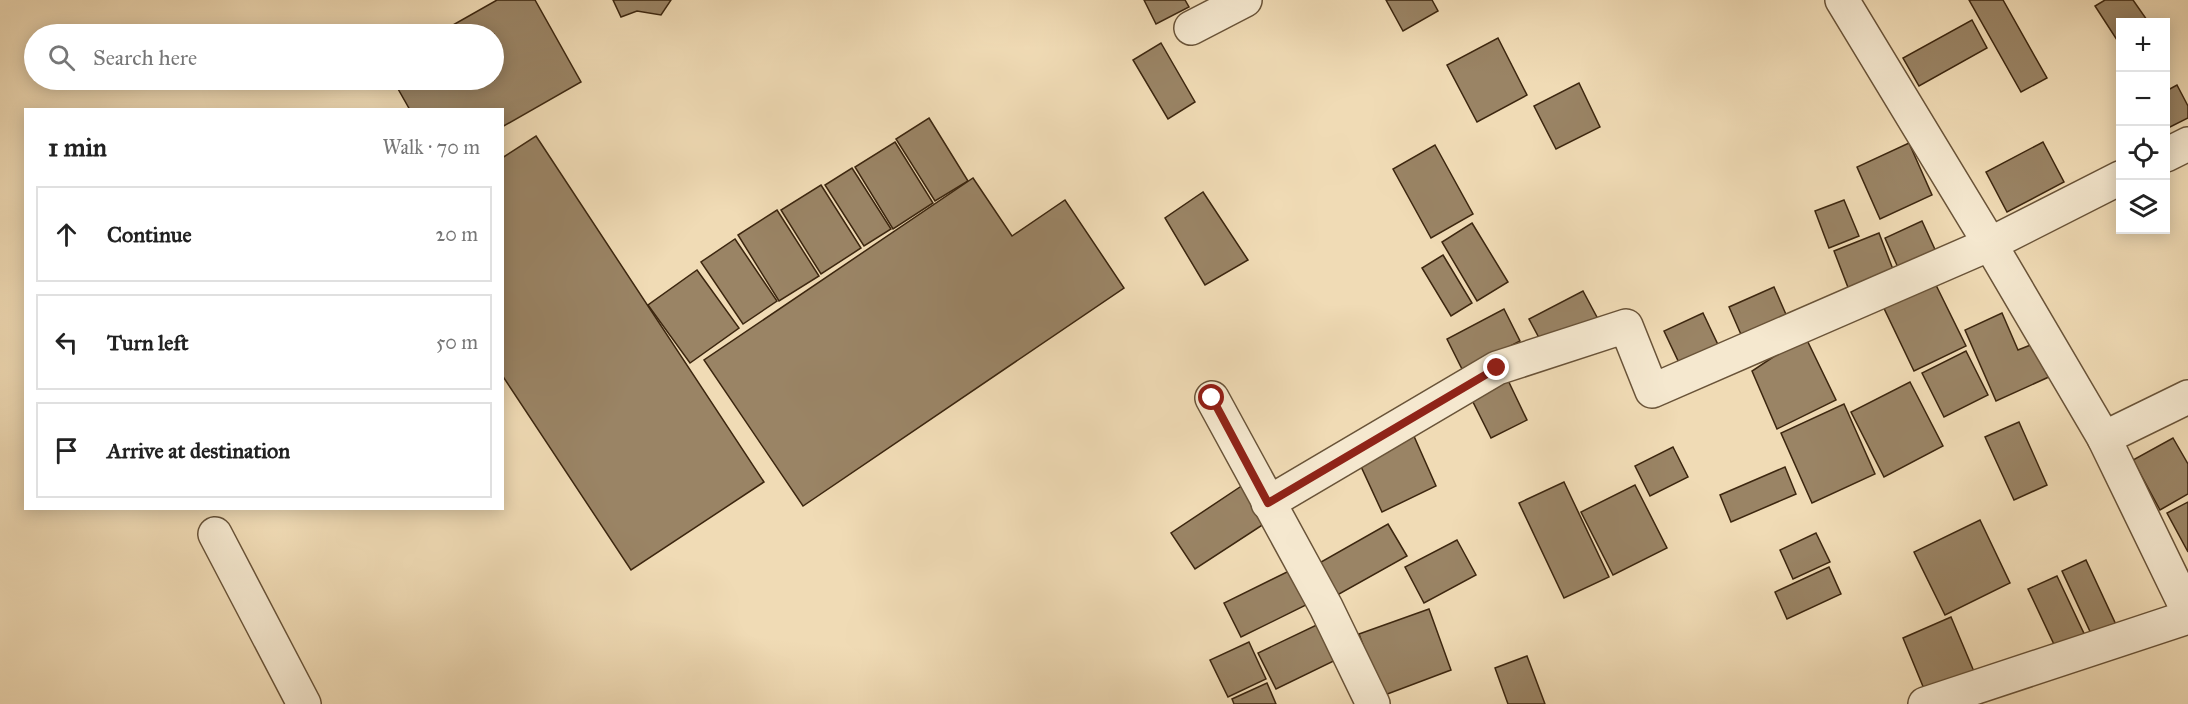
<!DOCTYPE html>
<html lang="en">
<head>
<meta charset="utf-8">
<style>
	:root { --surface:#fff; --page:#f6f6f6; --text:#222; --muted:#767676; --line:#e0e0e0 }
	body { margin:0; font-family:"IM FELL Great Primer",serif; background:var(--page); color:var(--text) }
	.controls { position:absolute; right:18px; top:18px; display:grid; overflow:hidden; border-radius:0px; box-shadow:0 3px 15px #0003 }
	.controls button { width:54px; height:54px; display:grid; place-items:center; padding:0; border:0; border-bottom:2px solid var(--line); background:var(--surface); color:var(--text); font:30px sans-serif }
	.stop { position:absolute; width:18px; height:18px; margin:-14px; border:4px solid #8f2418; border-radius:50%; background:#fff }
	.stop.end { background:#8f2418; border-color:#fff; box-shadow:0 2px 6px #0008 }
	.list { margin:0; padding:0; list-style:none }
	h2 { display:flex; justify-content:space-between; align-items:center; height:78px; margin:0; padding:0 24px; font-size:26px }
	h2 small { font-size:20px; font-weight:400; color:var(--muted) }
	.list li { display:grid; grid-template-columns:39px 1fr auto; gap:18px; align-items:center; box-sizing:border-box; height:96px; margin:0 12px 12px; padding:0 12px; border:2px solid var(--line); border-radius:0px }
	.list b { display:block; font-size:22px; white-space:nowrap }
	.list em { font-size:20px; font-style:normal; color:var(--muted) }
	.icon { flex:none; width:33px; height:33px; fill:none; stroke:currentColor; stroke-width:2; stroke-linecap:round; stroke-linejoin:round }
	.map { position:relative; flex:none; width:2188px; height:704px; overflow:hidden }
	.search { position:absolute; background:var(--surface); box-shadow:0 3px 15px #0003; left:24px; top:24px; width:480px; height:66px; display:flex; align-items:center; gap:15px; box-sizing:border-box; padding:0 21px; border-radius:33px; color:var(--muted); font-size:22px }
	.panel { position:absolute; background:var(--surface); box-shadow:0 3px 15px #0003; left:24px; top:108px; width:480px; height:402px; border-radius:0px }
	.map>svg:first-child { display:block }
	.building { fill:#9a8465; stroke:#3c260f; stroke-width:1.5 }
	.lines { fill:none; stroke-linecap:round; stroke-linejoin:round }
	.minor-casing { stroke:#695338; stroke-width:36 }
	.minor { stroke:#f5e8cf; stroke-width:33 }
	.route { stroke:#8f2418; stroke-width:8 }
</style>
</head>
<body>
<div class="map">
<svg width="2188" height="704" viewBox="0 0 2188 704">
	<rect width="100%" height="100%" fill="#f0dbb5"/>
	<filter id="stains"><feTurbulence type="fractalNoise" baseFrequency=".00333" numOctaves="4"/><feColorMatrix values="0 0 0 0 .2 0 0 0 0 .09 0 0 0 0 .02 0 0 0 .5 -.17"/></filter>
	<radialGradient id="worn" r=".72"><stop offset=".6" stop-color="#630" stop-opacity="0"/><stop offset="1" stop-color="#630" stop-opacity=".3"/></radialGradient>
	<!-- building -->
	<g class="building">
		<polygon points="497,0 535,0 581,82 502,127 502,110 410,110 393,80 494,80 494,34 437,34"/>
		<polygon points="613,0 671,0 661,15 637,11 621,17"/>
		<polygon points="1144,0 1185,0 1189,7 1156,24"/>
		<polygon points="1386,0 1432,0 1438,11 1403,31"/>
		<polygon points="1969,0 2003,0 2047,78 2021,92"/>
		<polygon points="2105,0 2133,0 2147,20 2144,22 2120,22 2120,38 2117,40 2095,6"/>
		<polygon points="1972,20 1987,48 1919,86 1903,58"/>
		<polygon points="1498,38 1527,95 1477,122 1447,65"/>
		<polygon points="1161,43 1195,102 1168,119 1133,60"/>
		<polygon points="1579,83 1600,127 1556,149 1534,106"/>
		<polygon points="2177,85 2188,106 2188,118 2166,129 2166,91"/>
		<polygon points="929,118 968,181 935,201 896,139"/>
		<polygon points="536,136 764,482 631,570 502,375 502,158"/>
		<polygon points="895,142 933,203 893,229 855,167"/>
		<polygon points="2043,142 2064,182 2007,212 1986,172"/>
		<polygon points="1909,143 1932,195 1880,219 1857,167"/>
		<polygon points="1435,145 1473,214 1431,238 1393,169"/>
		<polygon points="852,168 891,229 864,246 825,185"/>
		<polygon points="973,178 1012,236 1065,200 1124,288 803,506 704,360"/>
		<polygon points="821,185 861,248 821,274 781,210"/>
		<polygon points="1203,192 1248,260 1205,285 1165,218"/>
		<polygon points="1844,200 1859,236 1829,248 1815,211"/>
		<polygon points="777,210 819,276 779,301 738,235"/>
		<polygon points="1922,221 1937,254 1900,272 1885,238"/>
		<polygon points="1472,223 1508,282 1477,301 1442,242"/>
		<polygon points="1879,233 1894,272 1849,290 1834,251"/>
		<polygon points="735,239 777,301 743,324 701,262"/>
		<polygon points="1443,255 1472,303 1451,316 1422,268"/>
		<polygon points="697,270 739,328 690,363 648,305"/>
		<polygon points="1931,275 1966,346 1914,371 1880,300"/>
		<polygon points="1774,287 1788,319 1743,339 1729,307"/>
		<polygon points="1583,291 1599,321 1545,349 1529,319"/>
		<polygon points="1504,309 1520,341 1463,371 1447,339"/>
		<polygon points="1703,313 1720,349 1681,367 1664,331"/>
		<polygon points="2002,313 2018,350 2038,342 2051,376 1996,401 1965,330"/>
		<polygon points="1805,336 1836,400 1777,429 1752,371"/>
		<polygon points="1966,351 1988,395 1944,417 1922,373"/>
		<polygon points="1505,374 1527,420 1491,438 1468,392"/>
		<polygon points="1910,382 1943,446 1884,477 1851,412"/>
		<polygon points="1844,404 1875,474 1812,503 1781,433"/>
		<polygon points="2019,422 2047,485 2014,500 1985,437"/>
		<polygon points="1413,434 1436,486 1382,512 1358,460"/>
		<polygon points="2173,438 2188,464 2188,494 2160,510 2133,460"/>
		<polygon points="1673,447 1688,477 1650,496 1635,466"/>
		<polygon points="1785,467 1796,494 1731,522 1720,495"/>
		<polygon points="1564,482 1609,577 1564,598 1519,503"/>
		<polygon points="1243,485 1267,522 1195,569 1171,533"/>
		<polygon points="1635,485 1667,548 1613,575 1581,512"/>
		<polygon points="2188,502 2188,552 2167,513"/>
		<polygon points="1980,520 2010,583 1945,615 1914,552"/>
		<polygon points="1388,524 1407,556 1332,598 1314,566"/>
		<polygon points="1816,533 1830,562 1793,579 1780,550"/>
		<polygon points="1457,540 1476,575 1424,603 1405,567"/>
		<polygon points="2086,560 2118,629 2094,640 2062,571"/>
		<polygon points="1829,567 1841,594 1787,619 1775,592"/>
		<polygon points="1291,570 1308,604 1241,637 1224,603"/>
		<polygon points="2057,576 2088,642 2059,655 2028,589"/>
		<polygon points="1429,609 1451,670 1382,696 1359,634"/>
		<polygon points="1951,617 1978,681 1929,701 1903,638"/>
		<polygon points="1325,621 1342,657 1276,689 1258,653"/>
		<polygon points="1249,642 1266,679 1228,697 1210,660"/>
		<polygon points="1527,656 1545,704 1508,704 1495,668"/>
		<polygon points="1267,683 1276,704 1234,704 1232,699"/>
	</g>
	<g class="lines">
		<defs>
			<g id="minor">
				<polyline points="1842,0 1990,244 2120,178"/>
				<polyline points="1191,28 1245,0"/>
				<polyline points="2166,155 2188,144"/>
				<polyline points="1212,398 1326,607 1373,704"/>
				<polyline points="2104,438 2188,397"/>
				<polyline points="1268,503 1497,368 1626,326 1652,391 1990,244 2104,438 2188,611"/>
				<polyline points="215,534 304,704"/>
				<polyline points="1925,704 2188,617"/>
			</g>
		</defs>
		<!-- minor casing -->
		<use href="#minor" class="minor-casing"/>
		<!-- minor -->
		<use href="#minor" class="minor"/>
	</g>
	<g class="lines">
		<!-- route -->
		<polyline class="route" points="1212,398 1268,503 1497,368"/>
	</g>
	<rect width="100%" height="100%" filter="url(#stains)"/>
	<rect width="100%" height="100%" fill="url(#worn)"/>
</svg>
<div class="controls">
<button>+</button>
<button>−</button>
<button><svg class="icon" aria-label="locate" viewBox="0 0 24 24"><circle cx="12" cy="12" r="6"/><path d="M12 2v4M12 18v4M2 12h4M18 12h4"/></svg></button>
<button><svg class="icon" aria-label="layers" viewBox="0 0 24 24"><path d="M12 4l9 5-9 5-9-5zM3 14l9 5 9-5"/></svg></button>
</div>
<div class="stop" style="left:1212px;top:398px"></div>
<div class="stop end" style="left:1497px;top:368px"></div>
<div class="search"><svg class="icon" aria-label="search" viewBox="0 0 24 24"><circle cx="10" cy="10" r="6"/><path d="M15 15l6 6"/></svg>Search here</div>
<section class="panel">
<h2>1 min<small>Walk · 70 m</small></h2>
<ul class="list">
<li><svg class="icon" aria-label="ahead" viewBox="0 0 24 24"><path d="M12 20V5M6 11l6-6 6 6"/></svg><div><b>Continue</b></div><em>20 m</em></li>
<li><svg class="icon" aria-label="left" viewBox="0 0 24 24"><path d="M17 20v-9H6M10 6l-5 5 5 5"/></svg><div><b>Turn left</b></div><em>50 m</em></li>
<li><svg class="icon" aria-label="arrive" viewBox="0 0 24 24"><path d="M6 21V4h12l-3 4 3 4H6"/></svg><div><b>Arrive at destination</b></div></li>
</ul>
</section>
</div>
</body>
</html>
